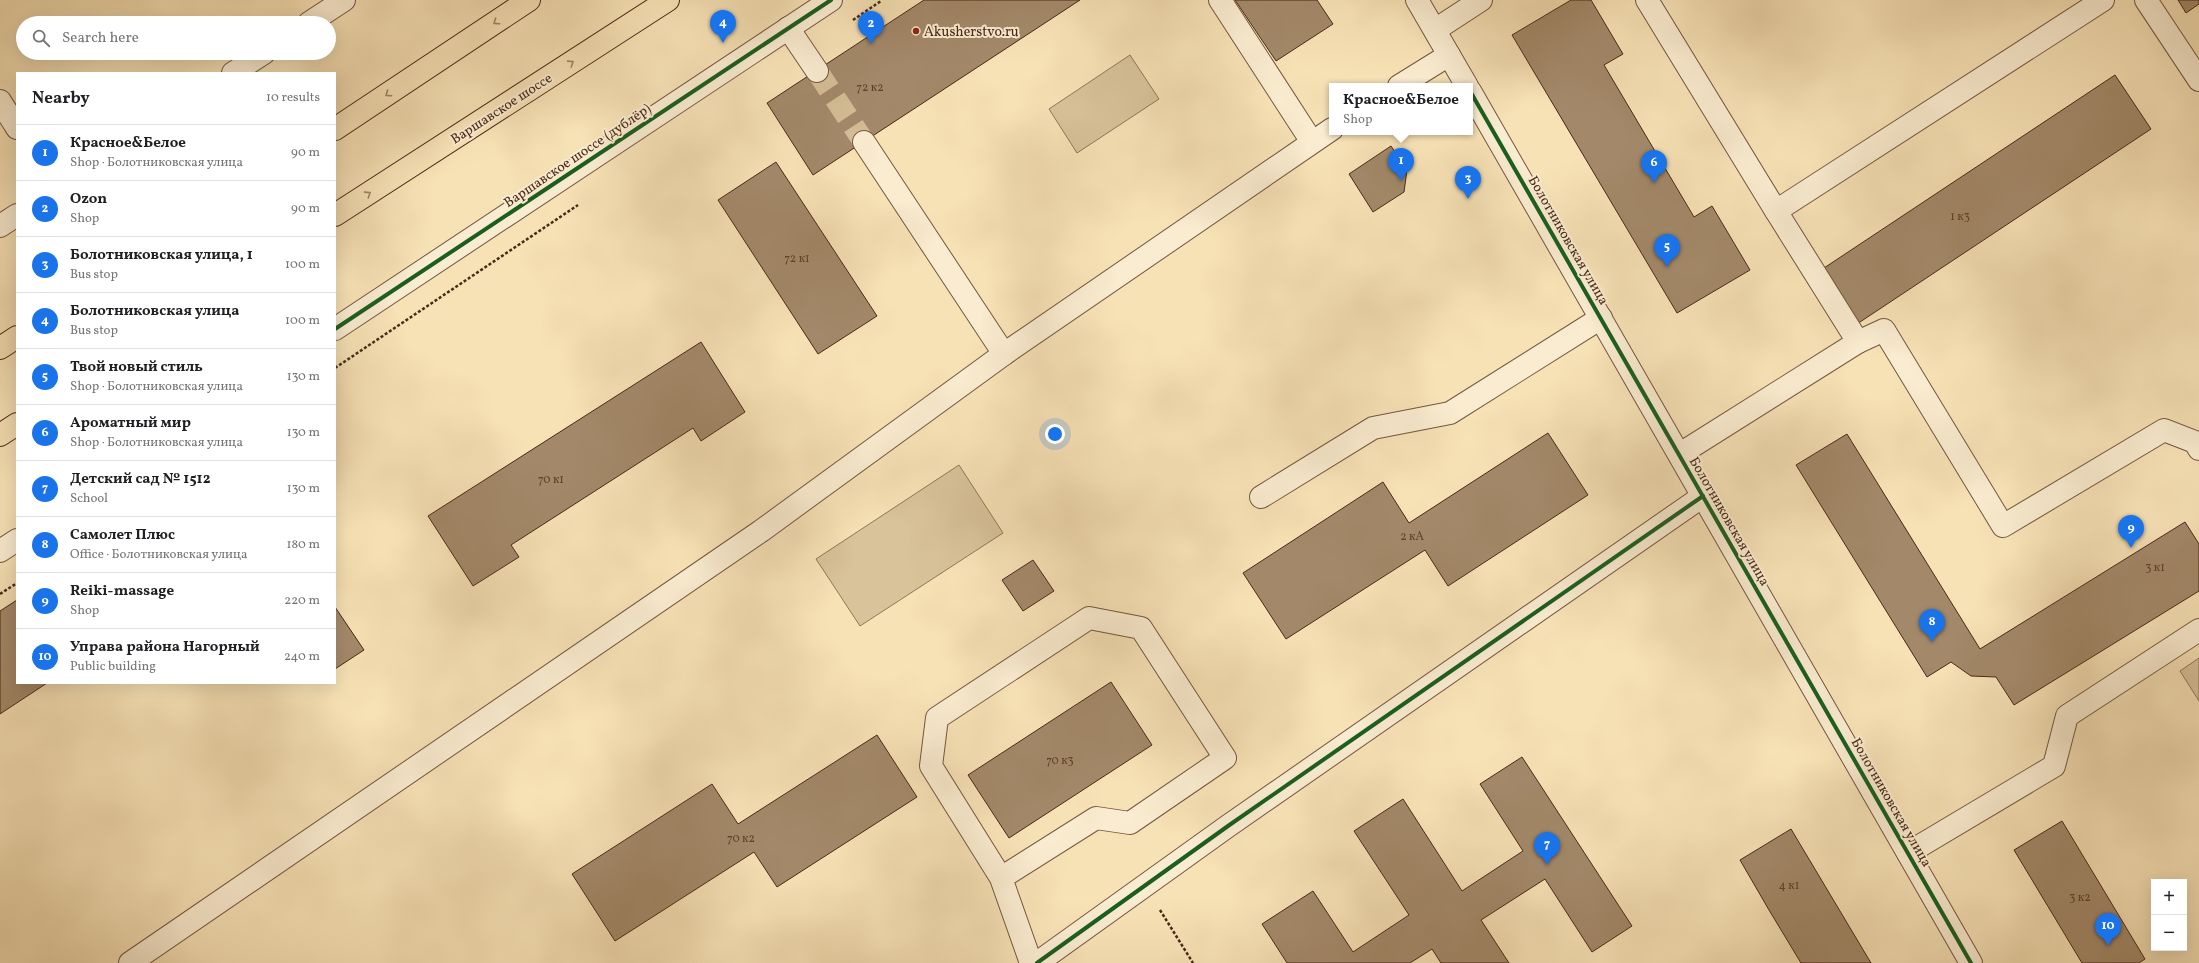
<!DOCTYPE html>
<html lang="en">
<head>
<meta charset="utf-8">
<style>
  :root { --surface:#fff; --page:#f2f2f2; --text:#202124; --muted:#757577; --line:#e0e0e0; --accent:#1a73e8 }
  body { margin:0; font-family:Vollkorn,serif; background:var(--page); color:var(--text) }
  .controls { position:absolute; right:12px; bottom:12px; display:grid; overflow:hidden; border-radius:0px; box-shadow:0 4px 16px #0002 }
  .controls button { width:36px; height:36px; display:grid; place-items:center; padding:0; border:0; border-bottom:1px solid var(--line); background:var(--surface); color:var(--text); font:20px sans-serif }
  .you { position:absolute; left:1055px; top:434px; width:14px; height:14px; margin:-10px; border:3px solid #fff; border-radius:50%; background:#1a73e8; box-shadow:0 0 0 6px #1a73e833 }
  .badge { display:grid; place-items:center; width:26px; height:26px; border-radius:50%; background:var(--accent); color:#fff; font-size:13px; font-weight:700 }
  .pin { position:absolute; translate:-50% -33px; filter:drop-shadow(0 1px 2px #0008) }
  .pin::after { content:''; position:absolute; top:21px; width:14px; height:12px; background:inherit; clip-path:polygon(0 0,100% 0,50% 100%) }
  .popup { position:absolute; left:1329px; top:83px; width:144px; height:52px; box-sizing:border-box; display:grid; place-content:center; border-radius:0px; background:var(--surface); filter:drop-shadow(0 1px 3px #0005); font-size:13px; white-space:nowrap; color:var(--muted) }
  .popup b { font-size:15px; color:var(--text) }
  .popup::after { content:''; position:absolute; left:50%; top:100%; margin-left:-8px; border:8px solid transparent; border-top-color:var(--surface) }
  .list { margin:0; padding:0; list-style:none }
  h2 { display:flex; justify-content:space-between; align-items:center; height:52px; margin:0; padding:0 16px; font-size:17px }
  h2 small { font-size:13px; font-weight:400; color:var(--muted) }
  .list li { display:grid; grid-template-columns:26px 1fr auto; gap:12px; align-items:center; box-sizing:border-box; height:56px; padding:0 16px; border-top:1px solid var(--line) }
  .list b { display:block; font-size:15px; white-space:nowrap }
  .list p { margin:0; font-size:13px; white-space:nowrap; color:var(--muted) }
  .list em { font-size:13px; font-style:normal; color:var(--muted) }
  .icon { flex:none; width:22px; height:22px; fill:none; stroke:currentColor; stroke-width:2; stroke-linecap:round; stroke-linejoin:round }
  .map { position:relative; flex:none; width:2199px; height:963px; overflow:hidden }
  .search { position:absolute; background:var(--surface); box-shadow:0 4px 16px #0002; left:16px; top:16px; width:320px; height:44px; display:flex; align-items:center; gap:10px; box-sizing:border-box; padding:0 14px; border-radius:22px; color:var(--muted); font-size:15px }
  .panel { position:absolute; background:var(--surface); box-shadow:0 4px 16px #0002; left:16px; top:72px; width:320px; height:612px; border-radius:0px }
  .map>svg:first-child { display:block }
  .green { fill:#d9c39b; stroke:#917659 }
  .building { fill:#a3896a; stroke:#492917 }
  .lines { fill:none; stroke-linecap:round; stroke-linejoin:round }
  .minor-tunnel { stroke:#d4bd96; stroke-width:22; stroke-dasharray:22 11; stroke-linecap:butt }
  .minor-casing { stroke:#74573f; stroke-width:24 }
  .major-casing { stroke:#492917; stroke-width:24 }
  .path { stroke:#492917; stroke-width:2.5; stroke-dasharray:3 2; stroke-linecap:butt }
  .minor { stroke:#faecd0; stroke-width:22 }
  .major { stroke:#f7e2b6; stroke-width:22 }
  .cycleway-casing { stroke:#faecd0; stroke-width:6 }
  .cycleway { stroke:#1b5e20; stroke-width:4 }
  .oneway { stroke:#a08666 }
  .poi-dot { fill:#8f2418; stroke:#faecd0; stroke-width:1.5 }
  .labels { text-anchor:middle; stroke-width:4; stroke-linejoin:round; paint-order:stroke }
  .number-label { font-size:12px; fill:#60412c }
  .poi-label { font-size:14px; fill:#492917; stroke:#faecd0; text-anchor:start }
  .street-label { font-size:14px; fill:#492917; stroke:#faecd0 }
</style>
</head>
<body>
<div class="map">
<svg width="2199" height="963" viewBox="0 0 2199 963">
  <rect width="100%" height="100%" fill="#f7e2b6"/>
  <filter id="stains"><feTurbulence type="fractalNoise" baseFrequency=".005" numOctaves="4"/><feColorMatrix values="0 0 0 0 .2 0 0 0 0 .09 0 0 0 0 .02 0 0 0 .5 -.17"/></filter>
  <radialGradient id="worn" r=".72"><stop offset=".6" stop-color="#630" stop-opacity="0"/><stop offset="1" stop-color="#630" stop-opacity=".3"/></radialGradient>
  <g class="green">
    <path d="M1130,55l29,44 -82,54 -28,-44z"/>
    <path d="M959,465l44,68 -143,93 -44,-67z"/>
    <path d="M2199,658v43l-19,-30z"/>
  </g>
  <g class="building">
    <path d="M924,0h156l-267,175 -46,-72z"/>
    <path d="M1235,0h82l16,24 -57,37z"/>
    <path d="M1571,0h20l32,54 -19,11 90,152 18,-11 38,64 -73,43 -165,-278z"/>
    <path d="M2178,0h21v4l-13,9z"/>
    <path d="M2115,75l36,54 -294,195 -36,-54z"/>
    <path d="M1391,146l16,24 -3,22 -31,20 -24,-38z"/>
    <path d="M776,162l101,154 -59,38 -100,-154z"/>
    <path d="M701,342l44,70 -44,29 -8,-13 -182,117 8,12 -46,29 -45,-70z"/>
    <path d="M1548,433l40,62 -140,91 -23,-36 -139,89 -43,-66 140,-91 26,41z"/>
    <path d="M1847,434l133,215 205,-127 14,22v47l-185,114 -18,-28 -25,-1 -20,-14 -24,15 -131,-212z"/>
    <path d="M1033,560l21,31 -31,20 -21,-31z"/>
    <path d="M17,600v83h30l-47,31v-103z"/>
    <path d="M335,607l29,43 -29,19z"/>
    <path d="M1111,682l41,63 -143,93 -41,-63z"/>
    <path d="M877,735l40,62 -140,90 -23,-35 -139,89 -43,-67 140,-90 26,40z"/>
    <path d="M1522,757l110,169 -40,26 -47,-73 -64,41 28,43h-68l-9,-14 -22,14h-123l-25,-39 51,-33 40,61 56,-37 -55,-84 49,-32 59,92 61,-40 -43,-67z"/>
    <path d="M2062,821l83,138 -6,4h-57l-68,-113z"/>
    <path d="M1791,829l80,134h-70l-32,-53 -29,-50z"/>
  </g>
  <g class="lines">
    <path class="minor-tunnel" d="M817,71l47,71"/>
    <defs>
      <g id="minor">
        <path d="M1220,0l92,142"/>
        <path d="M1417,0l50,86"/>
        <path d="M1647,0l129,211"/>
        <path d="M2146,0l53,80"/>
        <path d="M309,23l35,-23"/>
        <path d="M788,28l29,43"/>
        <path d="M1435,30l46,-30"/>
        <path d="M233,73l31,-20"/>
        <path d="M1399,86l50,-31"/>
        <path d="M1470,91l501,872"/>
        <path d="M0,101l17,27"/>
        <path d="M864,142l140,212"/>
        <path d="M0,226l17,-11"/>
        <path d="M335,329l496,-329"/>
        <path d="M1858,342l26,-12 119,196 161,-96 31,12 4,7"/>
        <path d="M1680,454l178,-112 -82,-131 327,-211"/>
        <path d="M1261,497l112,-69 77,-15 151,-95"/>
        <path d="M0,551l17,-11"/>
        <path d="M1908,853l146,-87 13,-50 132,-86"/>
        <path d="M1001,878l95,-60 34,5 95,-65 -84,-130 -52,-10 -152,100 -6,48 70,112 30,85"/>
        <path d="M130,963l631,-432 243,-177 328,-225"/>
        <path d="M1037,963l191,-137 475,-330"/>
      </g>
      <g id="major">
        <path d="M335,129l194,-129"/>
        <path d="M335,215l333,-215"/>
        <path d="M0,348l17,-11"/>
        <path d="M0,435l17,-11"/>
      </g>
    </defs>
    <use href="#minor" class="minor-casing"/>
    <use href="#major" class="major-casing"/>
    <g class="path">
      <path d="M853,20l28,-19"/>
      <path d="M335,368l243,-163"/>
      <path d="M0,594l17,-11"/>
      <path d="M1160,910l33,53"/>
    </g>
    <use href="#minor" class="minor"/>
    <use href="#major" class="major"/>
    <defs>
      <g id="cycleway">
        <path d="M1470,91l501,872"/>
        <path d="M335,329l496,-329"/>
        <path d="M1037,963l191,-137 475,-330"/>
      </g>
    </defs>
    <use href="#cycleway" class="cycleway-casing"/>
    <use href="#cycleway" class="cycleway"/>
  </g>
  <defs><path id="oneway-chevron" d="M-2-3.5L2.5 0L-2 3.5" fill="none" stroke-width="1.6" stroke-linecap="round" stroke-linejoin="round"/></defs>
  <g class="oneway">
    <use href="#oneway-chevron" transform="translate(496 22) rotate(146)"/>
    <use href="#oneway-chevron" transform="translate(571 63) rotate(-33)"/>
    <use href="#oneway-chevron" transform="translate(388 94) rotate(146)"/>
    <use href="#oneway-chevron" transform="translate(368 194) rotate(-33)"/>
  </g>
  <circle class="poi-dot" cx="916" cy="31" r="4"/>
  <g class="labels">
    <g class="number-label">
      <text x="870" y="91">72 к2</text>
      <text x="1960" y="220">1 к3</text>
      <text x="797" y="262">72 к1</text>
      <text x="551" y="483">70 к1</text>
      <text x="1412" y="540">2 кА</text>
      <text x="2155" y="571">3 к1</text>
      <text x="1060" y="764">70 к3</text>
      <text x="741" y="842">70 к2</text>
      <text x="1789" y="889">4 к1</text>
      <text x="2080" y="901">3 к2</text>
    </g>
    <g class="poi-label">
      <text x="924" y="36">Akusherstvo.ru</text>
    </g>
    <g class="street-label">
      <text transform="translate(501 108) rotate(-33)" y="5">Варшавское шоссе</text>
      <text transform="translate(577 155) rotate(-34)" y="5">Варшавское шоссе (дублёр)</text>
      <text transform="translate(1569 240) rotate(60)" y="5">Болотниковская улица</text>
      <text transform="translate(1730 521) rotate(60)" y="5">Болотниковская улица</text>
      <text transform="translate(1892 802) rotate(60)" y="5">Болотниковская улица</text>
    </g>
  </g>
  <rect width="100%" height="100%" filter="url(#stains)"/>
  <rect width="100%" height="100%" fill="url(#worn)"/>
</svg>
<div class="controls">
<button>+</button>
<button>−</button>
</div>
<div class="you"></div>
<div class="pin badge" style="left:1401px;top:181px">1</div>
<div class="popup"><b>Красное&amp;Белое</b>Shop</div>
<div class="pin badge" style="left:871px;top:44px">2</div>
<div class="pin badge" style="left:1468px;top:199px">3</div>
<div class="pin badge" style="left:723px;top:43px">4</div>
<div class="pin badge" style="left:1667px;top:267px">5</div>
<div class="pin badge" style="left:1654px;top:183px">6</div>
<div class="pin badge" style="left:1547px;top:865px">7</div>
<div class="pin badge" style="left:1932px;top:642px">8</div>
<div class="pin badge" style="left:2131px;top:548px">9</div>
<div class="pin badge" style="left:2108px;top:946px">10</div>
<div class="search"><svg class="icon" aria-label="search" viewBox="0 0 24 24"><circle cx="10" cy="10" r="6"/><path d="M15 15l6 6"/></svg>Search here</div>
<section class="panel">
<h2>Nearby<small>10 results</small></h2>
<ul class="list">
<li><span class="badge">1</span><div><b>Красное&amp;Белое</b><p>Shop · Болотниковская улица</p></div><em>90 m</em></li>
<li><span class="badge">2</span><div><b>Ozon</b><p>Shop</p></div><em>90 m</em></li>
<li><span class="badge">3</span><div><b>Болотниковская улица, 1</b><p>Bus stop</p></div><em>100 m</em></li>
<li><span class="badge">4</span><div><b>Болотниковская улица</b><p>Bus stop</p></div><em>100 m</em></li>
<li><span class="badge">5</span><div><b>Твой новый стиль</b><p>Shop · Болотниковская улица</p></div><em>130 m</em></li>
<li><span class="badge">6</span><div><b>Ароматный мир</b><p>Shop · Болотниковская улица</p></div><em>130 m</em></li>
<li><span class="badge">7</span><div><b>Детский сад № 1512</b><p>School</p></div><em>130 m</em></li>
<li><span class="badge">8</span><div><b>Самолет Плюс</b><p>Office · Болотниковская улица</p></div><em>180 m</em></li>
<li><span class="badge">9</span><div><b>Reiki-massage</b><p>Shop</p></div><em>220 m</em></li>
<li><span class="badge">10</span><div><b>Управа района Нагорный</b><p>Public building</p></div><em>240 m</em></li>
</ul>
</section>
</div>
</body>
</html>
